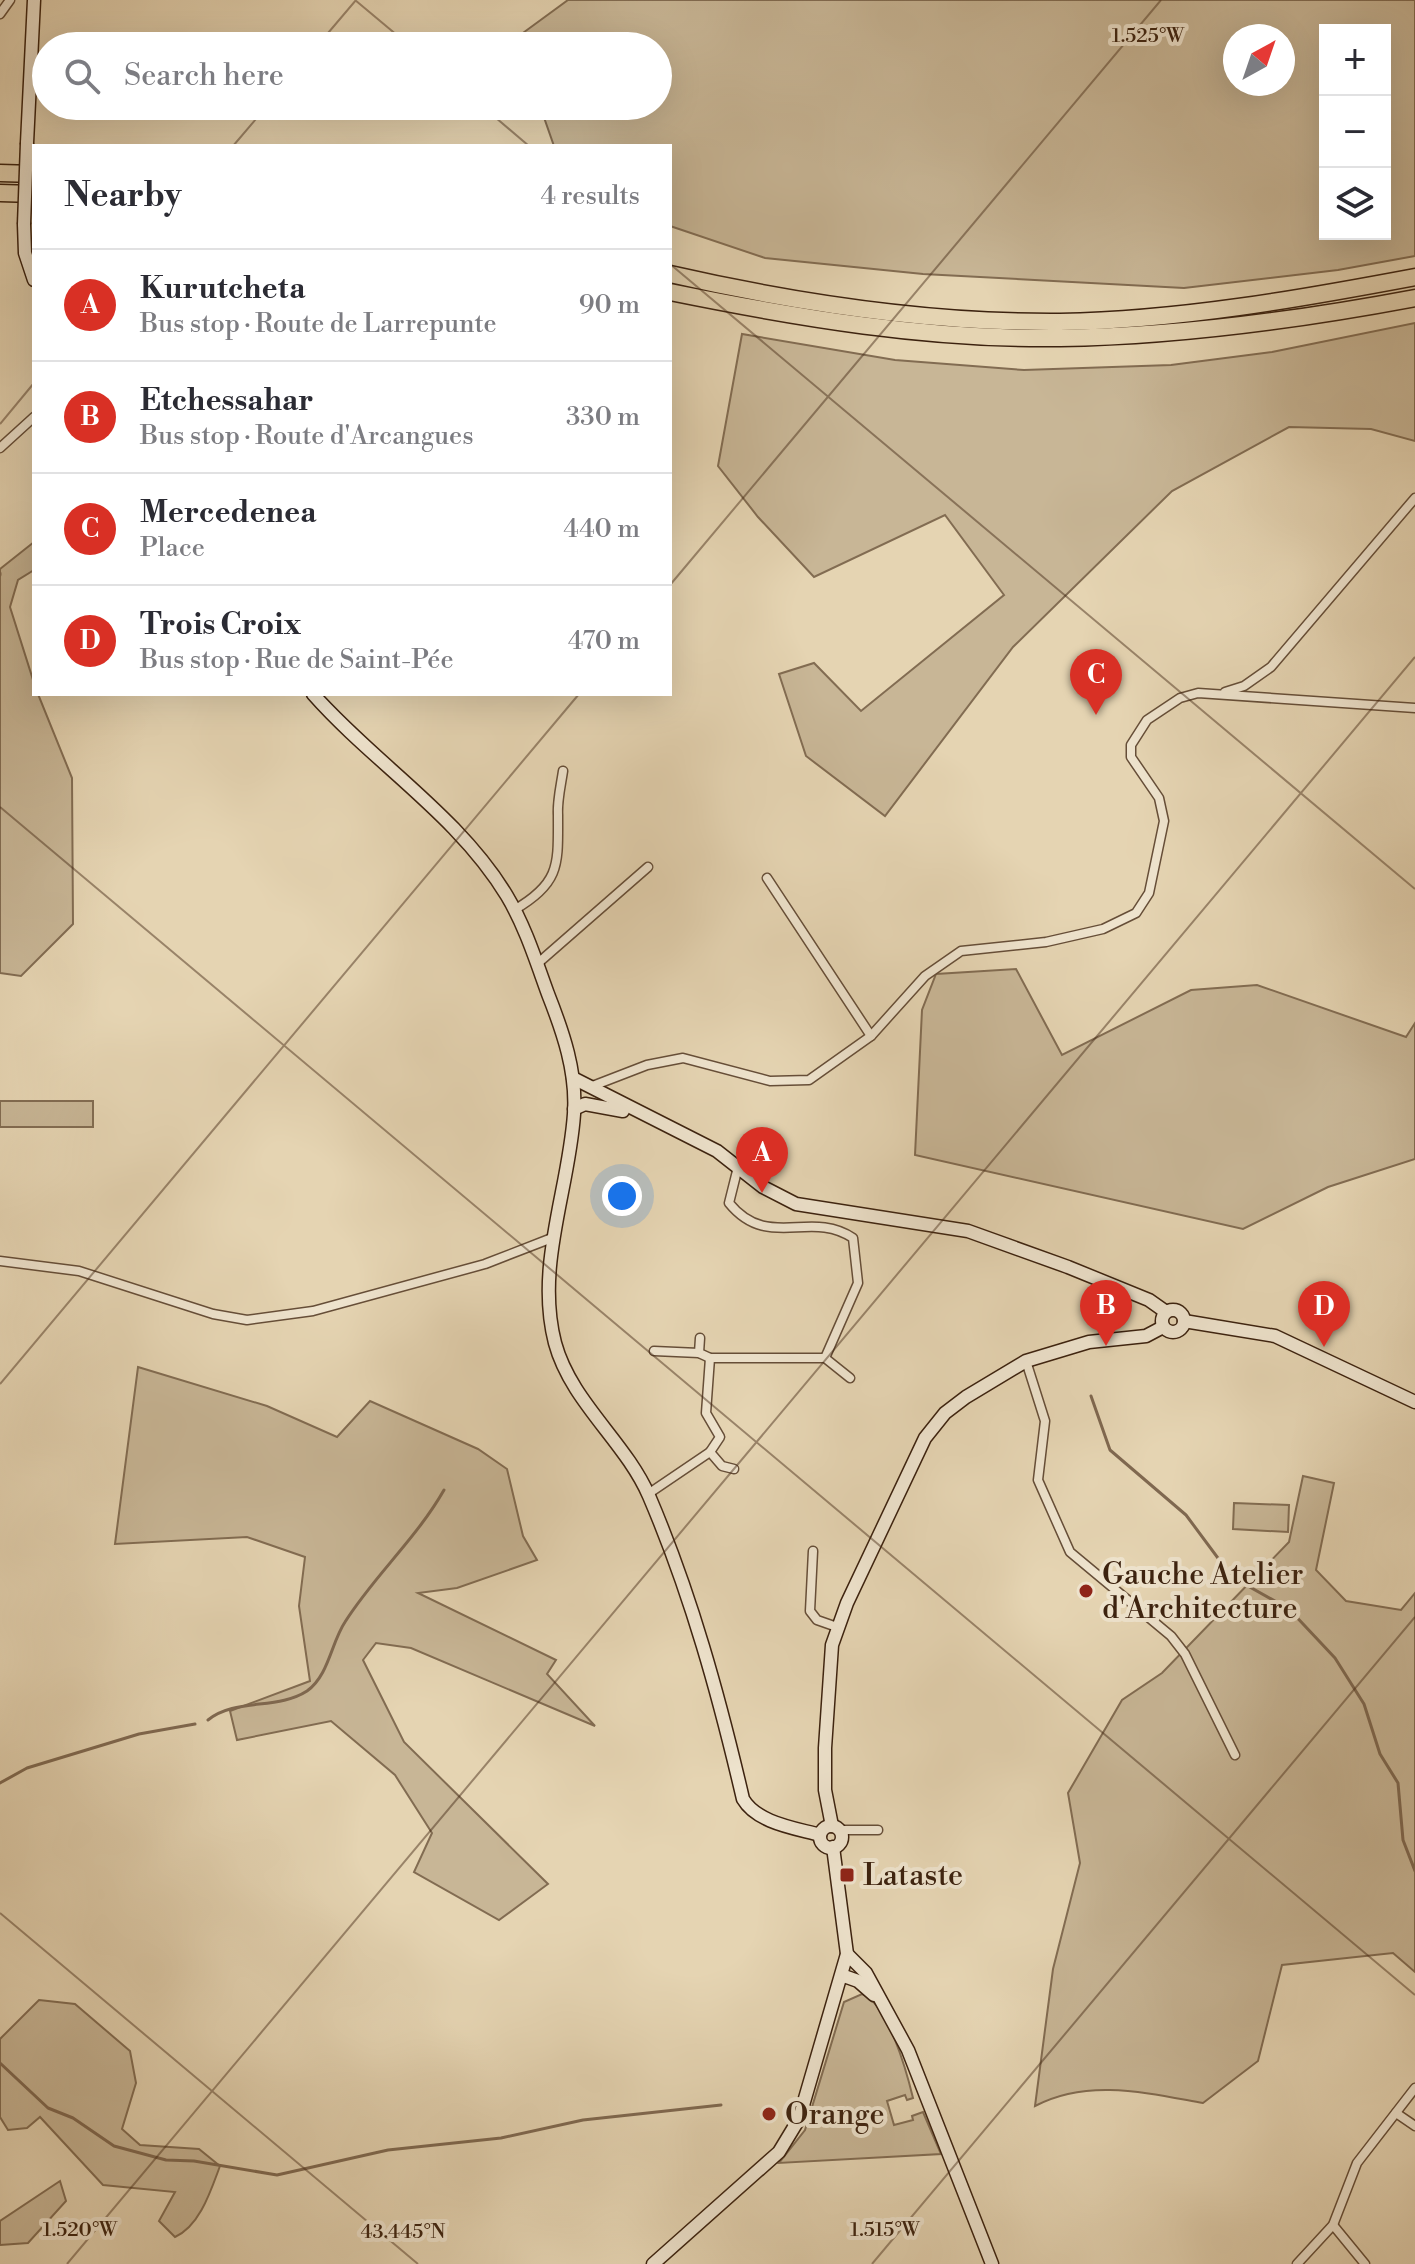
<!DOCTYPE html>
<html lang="en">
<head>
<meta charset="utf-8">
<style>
  :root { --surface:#fff; --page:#f2f2f3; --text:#2b2b33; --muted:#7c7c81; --line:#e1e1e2; --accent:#d93025 }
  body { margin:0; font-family:"Libre Bodoni",serif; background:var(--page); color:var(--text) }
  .controls { position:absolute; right:24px; top:24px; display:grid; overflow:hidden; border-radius:0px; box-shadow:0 8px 32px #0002 }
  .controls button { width:72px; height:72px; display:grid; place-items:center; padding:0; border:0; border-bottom:2px solid var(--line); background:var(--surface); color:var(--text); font:40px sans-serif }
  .compass { position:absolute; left:1223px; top:24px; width:72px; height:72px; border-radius:50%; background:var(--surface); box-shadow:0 8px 32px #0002; rotate:40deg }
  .you { position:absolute; left:622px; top:1196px; width:28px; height:28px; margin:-20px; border:6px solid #fff; border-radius:50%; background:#1a73e8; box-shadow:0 0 0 12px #1a73e833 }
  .badge { display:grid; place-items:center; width:52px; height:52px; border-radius:50%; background:var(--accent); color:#fff; font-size:26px; font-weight:700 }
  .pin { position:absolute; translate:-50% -66px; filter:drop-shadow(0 2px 4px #0008) }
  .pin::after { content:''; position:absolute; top:42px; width:28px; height:24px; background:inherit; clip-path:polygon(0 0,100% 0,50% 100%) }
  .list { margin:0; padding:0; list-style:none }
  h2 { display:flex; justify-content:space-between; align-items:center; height:104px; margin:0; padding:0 32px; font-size:34px }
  h2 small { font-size:26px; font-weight:400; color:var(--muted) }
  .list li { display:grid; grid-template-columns:52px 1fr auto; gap:24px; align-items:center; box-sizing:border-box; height:112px; padding:0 32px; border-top:2px solid var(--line) }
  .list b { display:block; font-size:30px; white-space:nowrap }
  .list p { margin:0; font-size:26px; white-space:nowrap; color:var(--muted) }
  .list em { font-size:26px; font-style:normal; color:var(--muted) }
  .icon { flex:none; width:44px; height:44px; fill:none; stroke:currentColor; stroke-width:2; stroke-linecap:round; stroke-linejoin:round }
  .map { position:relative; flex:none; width:1415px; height:2264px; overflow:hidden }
  .search { position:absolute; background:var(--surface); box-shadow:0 8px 32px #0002; left:32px; top:32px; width:640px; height:88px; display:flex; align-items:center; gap:20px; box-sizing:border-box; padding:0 28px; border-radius:44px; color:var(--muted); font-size:30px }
  .panel { position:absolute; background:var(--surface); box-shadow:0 8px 32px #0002; left:32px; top:144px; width:640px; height:552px; border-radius:0px }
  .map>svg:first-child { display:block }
  .green { fill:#c8b696; stroke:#826c52; stroke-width:2; fill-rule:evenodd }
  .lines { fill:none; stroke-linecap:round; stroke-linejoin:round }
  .stream { stroke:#7f6850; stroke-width:3 }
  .street-casing { stroke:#664e38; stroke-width:11 }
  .secondary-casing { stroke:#3c220f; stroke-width:15 }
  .highway-casing { stroke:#3c220f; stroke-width:19 }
  .street { stroke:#eee3cd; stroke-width:8 }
  .secondary { stroke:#eee3cd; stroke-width:12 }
  .highway { stroke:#e5d4b2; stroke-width:16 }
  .secondary-bridge-casing { stroke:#3c220f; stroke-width:15; stroke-linecap:butt }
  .secondary-bridge { stroke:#eee3cd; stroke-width:12 }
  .ticks { fill:none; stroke:#3c220f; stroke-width:2; stroke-opacity:0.45 }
  .poi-dot { fill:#8f2418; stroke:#eee3cd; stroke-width:3 }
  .labels { text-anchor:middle; stroke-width:8; stroke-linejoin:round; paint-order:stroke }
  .poi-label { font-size:30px; fill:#3c220f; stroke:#eee3cd; text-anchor:start }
  .ticks-label { font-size:20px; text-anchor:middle; fill:#3c220f; stroke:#eee3cd; stroke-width:8; stroke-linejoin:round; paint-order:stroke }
</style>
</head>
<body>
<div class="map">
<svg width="1415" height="2264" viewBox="0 0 1415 2264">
  <rect width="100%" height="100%" fill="#e5d4b2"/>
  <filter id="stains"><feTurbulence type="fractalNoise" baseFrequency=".0025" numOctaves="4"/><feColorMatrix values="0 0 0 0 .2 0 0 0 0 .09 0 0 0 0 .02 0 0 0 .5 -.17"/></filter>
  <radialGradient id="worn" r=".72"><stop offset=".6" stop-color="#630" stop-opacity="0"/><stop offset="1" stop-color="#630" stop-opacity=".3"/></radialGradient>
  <g class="green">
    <path d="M568,0h847v256l-77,14 -154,18 -261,-14 -158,-16 -95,-32v-80h-116l-14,-40h118v-60h-139l-3,-8zM1325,30h60v204h-60zM1235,36h48v48h-48z"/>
    <path d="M1415,323v118l-44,-12 -82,-2 -117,64 -159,156 -128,169 -79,-60 -27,-82 35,-11 47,48 143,-116 -59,-80 -131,62 -56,-60 -40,-51 24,-132 153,26 129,10 147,-5 101,-13z"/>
    <path d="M34,542v28l-16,10 -8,27 24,76v11h4l34,84 1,146 -52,52 -21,-3v-404z"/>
    <path d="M1016,969l46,86 129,-65 66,-5 149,52 9,-14v136l-87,28 -85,42 -328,-74 7,-145 14,-36z"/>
    <rect x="0" y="1101" width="93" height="26"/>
    <path d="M138,1367l129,39 70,31 33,-36 108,48 29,20 16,67 14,24 -80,28 -39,5 138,67 -9,14 48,52 -184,-78 -35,-5 -13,17 41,82 144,142 -49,36 -85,-48 18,-39 -37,-58 -64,-54 -94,19 -7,-29 80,-30 -11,-75 6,-49 -58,-20 -132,7z"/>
    <path d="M1303,1476l31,7 -18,87 30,31 55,9 14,-17v379l-22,-19 -111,12 -24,96 -55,42c-56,-10 -115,-25 -168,3l18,-137 27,-106 -12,-70 54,-93 40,-27 127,-131z"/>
    <path d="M1234,1503l55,2 -1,27 -55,-3z"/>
    <path d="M862,1994c26,9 45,79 51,104l-6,2 -2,-5 -18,6 7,24 19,-5 -1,-4 11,-4 18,42 -162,9 26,-33 39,-128z"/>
    <path d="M39,2000l36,4 55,47 6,32 -14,46 18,16 59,4 21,17c-9,24 -20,60 -45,71l-16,-16 16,-29 -72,-7 -63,-68 -13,11 -19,2 -8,-13v-78z"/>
    <path d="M60,2181l6,20 -38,42 -28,2v-24z"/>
  </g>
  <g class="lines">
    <g class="stream">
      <path d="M0,575v-2"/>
      <path d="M1091,1396l19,54 76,65 46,62 57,32 46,49 29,46 16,50 18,29 5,57 12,31"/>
      <path d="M208,1720c27,-22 70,-10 99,-29 22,-16 24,-48 38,-69 29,-46 71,-83 99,-132"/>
      <path d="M0,1783l27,-15 112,-34 56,-10"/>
      <path d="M0,2063l48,45 25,10 41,28 52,14 28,1 83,14 111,-25 113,-12 82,-18 138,-15"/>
    </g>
    <defs>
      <g id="street">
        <path d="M0,14l10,-14"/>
        <path d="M0,448l34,-31"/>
        <path d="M1225,692l19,-6 27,-19 144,-169"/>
        <path d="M767,878l104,158"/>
        <path d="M514,910c47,-27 44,-46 44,-95 -1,-14 3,-30 5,-44"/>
        <path d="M537,964l111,-97"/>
        <path d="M590,1087l57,-22 36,-7 87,23 39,-1 62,-44 54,-60 36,-25 85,-9 57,-13 33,-16 13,-20 15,-72 -5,-23 -28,-41v-12l16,-25 33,-22 18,-5 217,15"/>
        <path d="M738,1167l-9,36c39,48 81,6 124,35l5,45 -33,75"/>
        <path d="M0,1261l79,10 134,43 34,6 66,-9 172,-47 67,-26"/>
        <path d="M654,1351l45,2 11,5h115l25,20"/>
        <path d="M699,1353l1,-15"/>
        <path d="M1026,1361l19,60 -7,59 32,72 101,84 14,18 50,101"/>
        <path d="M710,1452l12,14 12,3"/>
        <path d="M648,1494l62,-42 10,-15 -14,-24 4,-55"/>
        <path d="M813,1551l-3,60 7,9 20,7"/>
        <path d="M839,1830h39"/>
        <path d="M1396,2113l19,13"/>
        <path d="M1333,2225l32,39"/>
        <path d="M1297,2264l36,-39 24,-62 58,-75"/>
      </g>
      <g id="secondary">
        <path d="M27,143l7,-143"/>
        <path d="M24,224l1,29 9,27"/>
        <path d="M313,694c61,69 146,122 194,202 18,30 29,65 41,98 15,38 29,78 26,120 -5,76 -39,152 -19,229 16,59 70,98 94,153 42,98 70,200 94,303 14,24 52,29 77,36"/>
        <path d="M573,1078l144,73 46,36 33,17 172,27 100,36 81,33 17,12"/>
        <path d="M574,1109l11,-5 38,7"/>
        <circle cx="1173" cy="1321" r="11"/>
        <path d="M1184,1321l91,15 140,66"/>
        <path d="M832,1826l-7,-36v-42l7,-103 15,-42 78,-165 20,-25 21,-16 60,-36 63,-19 57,-6 17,-9"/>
        <circle cx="831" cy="1837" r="11"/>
        <path d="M847,1954l19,19 42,77 84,214"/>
        <path d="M844,1976l14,5 16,14"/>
        <path d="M653,2264l126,-112 20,-33 48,-165 -14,-107"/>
      </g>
      <g id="highway">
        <path d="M0,173l34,1"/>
        <path d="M0,193l34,1"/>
        <path d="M670,274c127,29 260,49 390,48 120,-2 238,-23 355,-45"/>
        <path d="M670,292c128,26 259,48 390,46 120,-2 238,-18 355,-40"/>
      </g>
    </defs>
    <use href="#street" class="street-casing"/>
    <use href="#secondary" class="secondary-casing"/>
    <use href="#highway" class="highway-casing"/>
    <use href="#street" class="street"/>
    <use href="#secondary" class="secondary"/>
    <use href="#highway" class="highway"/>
    <defs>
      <path id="secondary-bridge" d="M24,224l3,-81"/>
    </defs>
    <use href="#secondary-bridge" class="secondary-bridge-casing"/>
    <use href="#secondary-bridge" class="secondary-bridge"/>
  </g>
  <path class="ticks" d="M355,0l55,46M317,46l39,-46M482,106l47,40M233,146l34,-40M670,264l745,625M0,424l34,-41M670,585l491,-585M0,807l1415,1188M0,1384l579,-690M0,1913l418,351M67,2264l1348,-1607M872,2264l543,-647"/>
  <g class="poi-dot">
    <circle cx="1086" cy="1591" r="8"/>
    <rect x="839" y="1867" width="16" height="16" rx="4"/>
    <circle cx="769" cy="2114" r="8"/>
  </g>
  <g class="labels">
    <g class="poi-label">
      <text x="1102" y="1584">Gauche Atelier<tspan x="1102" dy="34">d'Architecture</tspan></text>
      <text x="863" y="1885">Lataste</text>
      <text x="785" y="2124">Orange</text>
    </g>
  </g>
  <g class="ticks-label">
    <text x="1148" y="42">1.525°W</text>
    <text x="80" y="2236">1.520°W</text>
    <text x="885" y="2236">1.515°W</text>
    <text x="403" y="2238">43.445°N</text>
  </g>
  <rect width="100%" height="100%" filter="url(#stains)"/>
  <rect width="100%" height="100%" fill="url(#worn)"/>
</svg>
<div class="controls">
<button>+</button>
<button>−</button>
<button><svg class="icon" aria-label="layers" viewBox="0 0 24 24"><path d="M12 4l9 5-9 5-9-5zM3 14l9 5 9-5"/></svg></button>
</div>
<svg class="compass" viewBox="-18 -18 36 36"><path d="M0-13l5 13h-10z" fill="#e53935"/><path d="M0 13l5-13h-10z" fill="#7c7c81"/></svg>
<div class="you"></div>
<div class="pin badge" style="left:762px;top:1193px">A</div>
<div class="pin badge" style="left:1106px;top:1346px">B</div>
<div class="pin badge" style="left:1096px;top:715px">C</div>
<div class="pin badge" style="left:1324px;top:1347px">D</div>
<div class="search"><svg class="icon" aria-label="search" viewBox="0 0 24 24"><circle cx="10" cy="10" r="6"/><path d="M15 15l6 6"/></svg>Search here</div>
<section class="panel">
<h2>Nearby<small>4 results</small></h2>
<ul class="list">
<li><span class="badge">A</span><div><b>Kurutcheta</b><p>Bus stop · Route de Larrepunte</p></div><em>90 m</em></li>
<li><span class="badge">B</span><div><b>Etchessahar</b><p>Bus stop · Route d'Arcangues</p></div><em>330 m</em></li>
<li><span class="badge">C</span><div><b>Mercedenea</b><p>Place</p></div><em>440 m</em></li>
<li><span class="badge">D</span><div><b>Trois Croix</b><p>Bus stop · Rue de Saint-Pée</p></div><em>470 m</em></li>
</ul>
</section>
</div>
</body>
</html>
